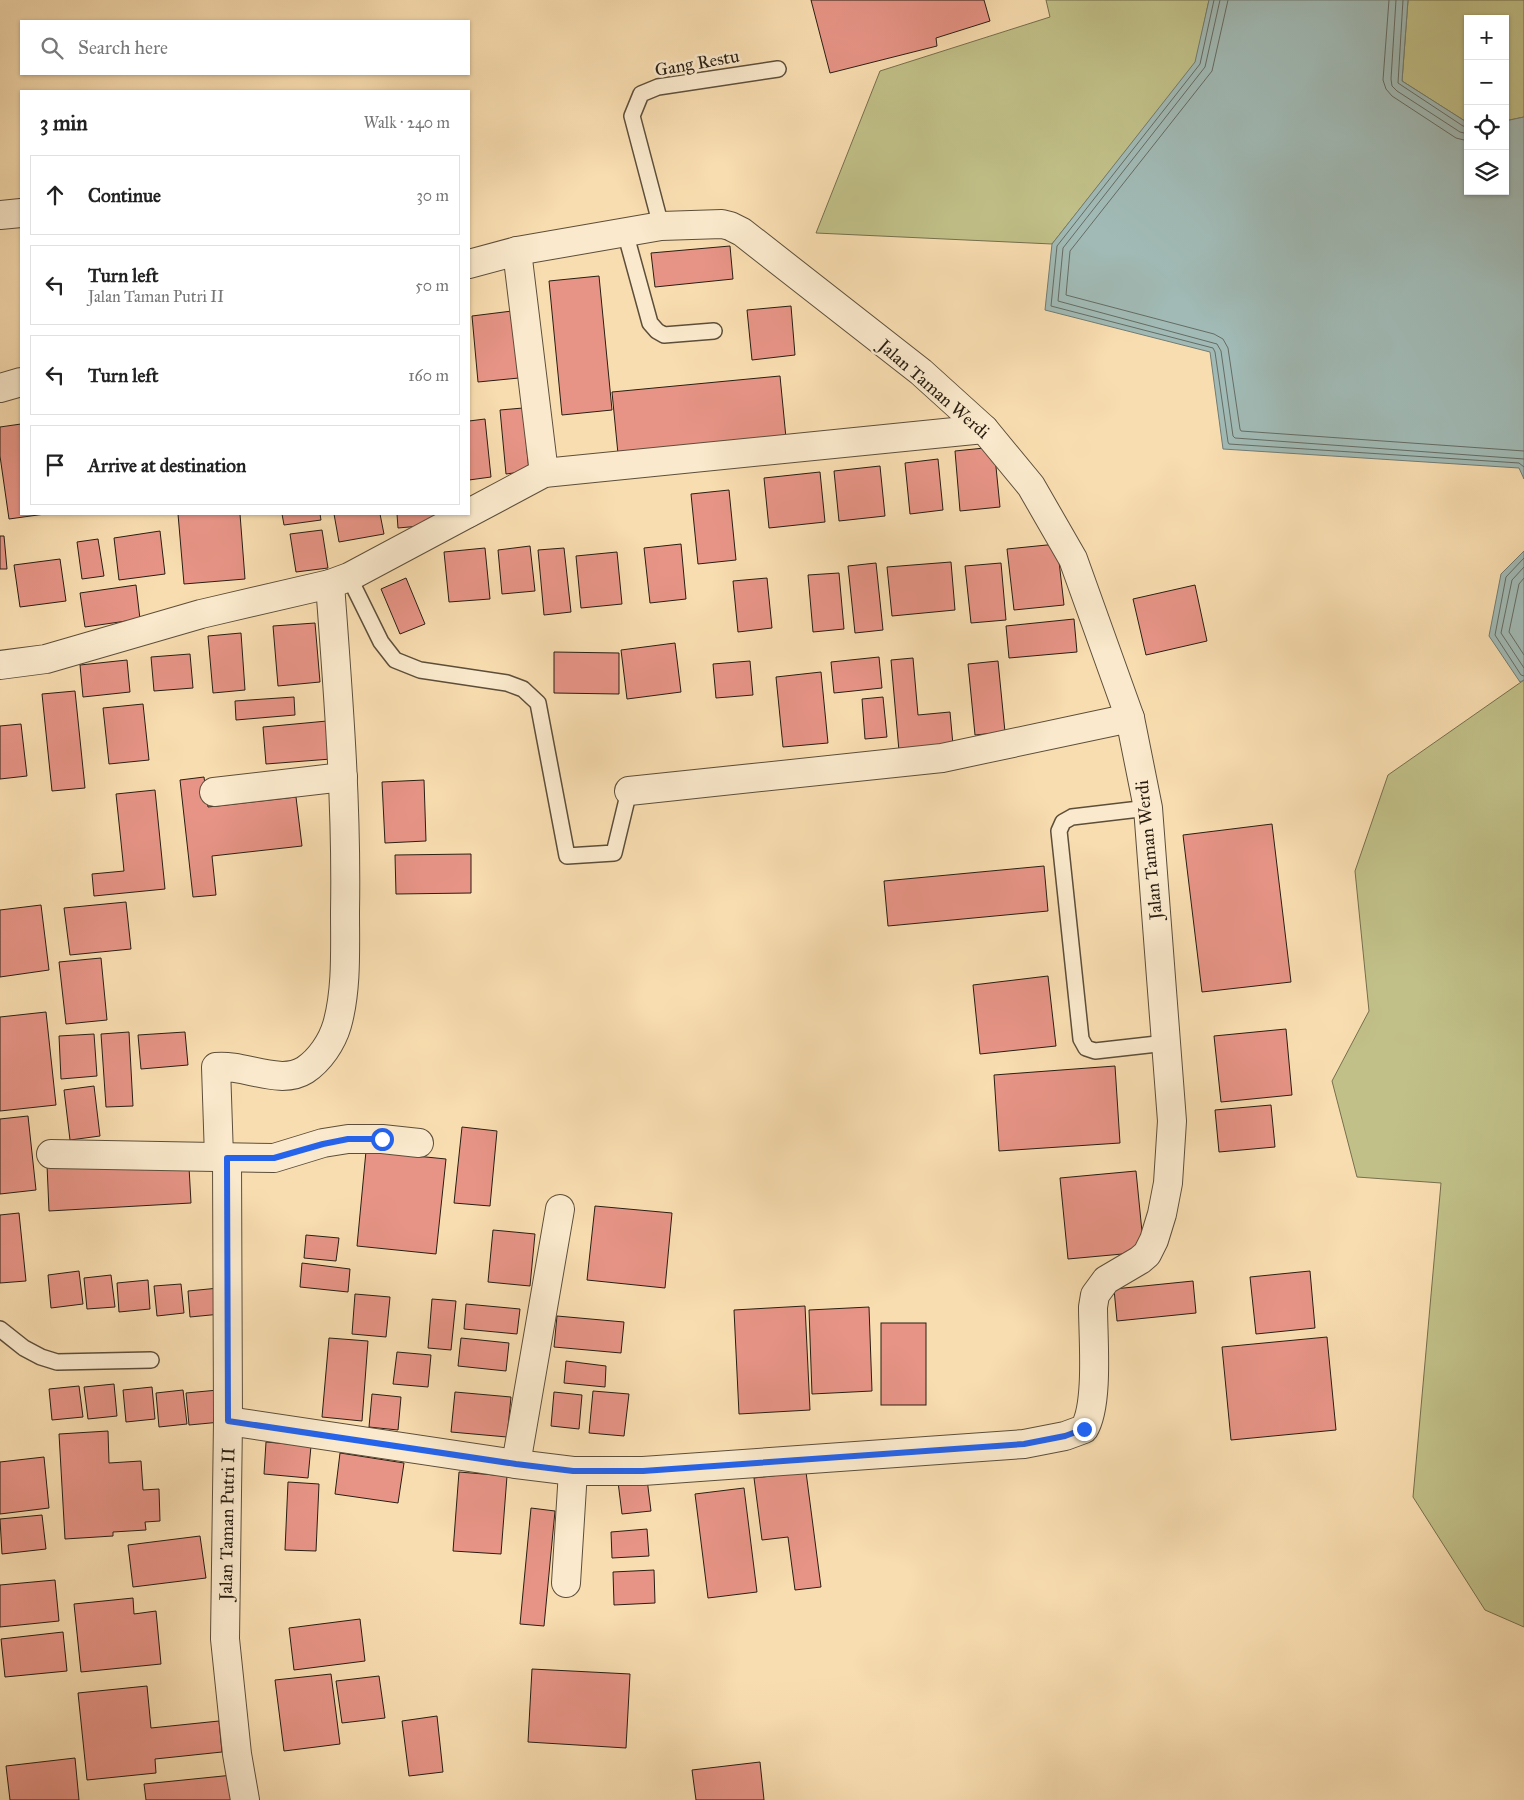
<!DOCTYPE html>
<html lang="en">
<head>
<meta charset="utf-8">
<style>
  :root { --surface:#fff; --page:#f6f6f6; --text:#222; --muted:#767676; --line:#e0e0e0 }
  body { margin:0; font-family:"IM FELL Great Primer",serif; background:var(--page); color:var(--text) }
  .controls { position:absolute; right:15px; top:15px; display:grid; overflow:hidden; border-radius:0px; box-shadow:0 1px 4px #0004 }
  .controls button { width:45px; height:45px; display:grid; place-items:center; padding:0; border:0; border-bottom:1px solid var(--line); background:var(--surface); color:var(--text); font:25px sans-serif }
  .stop { position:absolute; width:15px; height:15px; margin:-11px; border:4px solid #2563eb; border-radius:50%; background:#fff }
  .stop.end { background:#2563eb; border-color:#fff; box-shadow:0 1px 5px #0008 }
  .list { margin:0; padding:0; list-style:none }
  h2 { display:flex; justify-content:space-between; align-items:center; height:65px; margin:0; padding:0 20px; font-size:21px }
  h2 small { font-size:16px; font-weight:400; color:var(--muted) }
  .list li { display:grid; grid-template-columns:32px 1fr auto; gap:15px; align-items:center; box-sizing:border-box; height:80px; margin:0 10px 10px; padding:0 10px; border:1px solid var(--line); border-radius:0px }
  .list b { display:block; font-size:19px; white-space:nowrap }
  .list p { margin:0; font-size:16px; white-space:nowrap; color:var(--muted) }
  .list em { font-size:16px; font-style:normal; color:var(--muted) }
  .icon { flex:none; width:28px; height:28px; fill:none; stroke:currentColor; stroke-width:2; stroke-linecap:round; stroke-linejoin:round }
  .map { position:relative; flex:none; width:1524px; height:1800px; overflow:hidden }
  .search { position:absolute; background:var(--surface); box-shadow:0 1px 4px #0004; left:20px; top:20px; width:450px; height:55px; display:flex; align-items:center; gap:12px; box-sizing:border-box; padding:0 18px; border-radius:0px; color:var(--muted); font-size:19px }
  .panel { position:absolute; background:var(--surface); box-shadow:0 1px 4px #0004; left:20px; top:90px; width:450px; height:425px; border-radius:0px }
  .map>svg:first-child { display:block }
  .green { fill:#c1c088; stroke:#756f4d }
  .water { fill:#a1bab5; stroke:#717c74 }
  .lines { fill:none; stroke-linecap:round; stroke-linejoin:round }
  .shore { stroke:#656c64; stroke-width:1 }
  .building { fill:#e79486; stroke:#291e12 }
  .service-casing { stroke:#5d4e3a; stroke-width:18 }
  .minor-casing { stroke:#5d4e3a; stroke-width:30 }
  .service { stroke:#fae9cc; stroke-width:15 }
  .minor { stroke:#fae9cc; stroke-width:28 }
  .route { stroke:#2563eb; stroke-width:6 }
  .labels { text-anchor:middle; stroke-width:5; stroke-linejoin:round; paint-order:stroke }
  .street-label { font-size:18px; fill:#291e12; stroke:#fae9cc }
</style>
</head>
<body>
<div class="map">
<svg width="1524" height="1800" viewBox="0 0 1524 1800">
  <rect width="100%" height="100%" fill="#f8ddb0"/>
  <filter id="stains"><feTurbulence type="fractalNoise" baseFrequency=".004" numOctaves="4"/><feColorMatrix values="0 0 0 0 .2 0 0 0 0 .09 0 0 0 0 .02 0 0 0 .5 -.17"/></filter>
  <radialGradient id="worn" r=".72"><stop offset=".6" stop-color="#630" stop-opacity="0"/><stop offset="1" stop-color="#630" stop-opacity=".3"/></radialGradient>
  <g class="green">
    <path d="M1046,0h163l-13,62 -144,182 -236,-11 64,-162 170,-54z"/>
    <path d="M1408,0h116v117l-19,4v-102h-37v104l-66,-42z"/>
    <path d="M1524,680v947l-39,-17 -72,-113 28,-314 -84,-6 -25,-96 37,-70 -14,-140 33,-96z"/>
  </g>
  <g class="water">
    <path d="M1209,0h199l-6,81 66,42v68h37v-70l19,-4v362l-5,-11 -296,-19 -13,-97 -165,-42 7,-66 143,-182z"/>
    <path d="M1524,551v129l-4,2 -31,-46 12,-62z"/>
  </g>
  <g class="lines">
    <g class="shore">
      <path d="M1214,0l-14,64 -143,182 -6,60 162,42 2,4 13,90 1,2 290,19 5,4"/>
      <path d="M1220,0l-15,67 -142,181 -5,53 159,43 4,7 12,85 2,2 289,21"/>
      <path d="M1228,0l-16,71 -142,180 -4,44 148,39 9,5 5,9 12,81 1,2 283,20"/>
      <path d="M1389,0l-6,80 3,9 6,7 64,42 12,3"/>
      <path d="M1396,0l-5,79 1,7 5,5 63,41 8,2"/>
      <path d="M1403,0l-5,83 65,43 5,1"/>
      <path d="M1524,558l-18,19 -11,58 26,40 3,1"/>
      <path d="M1524,567l-12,13 -11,53 23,35"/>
      <path d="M1524,578l-5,6 -10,48 15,23"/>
    </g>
  </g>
  <g class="building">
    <path d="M811,0h173l6,21 -54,17 1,8 -107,27z"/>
    <path d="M730,246l3,33 -78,8 -4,-34z"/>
    <path d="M599,276l13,134 -50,5 -13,-134z"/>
    <path d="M791,306l4,49 -43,5 -5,-50z"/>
    <path d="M512,311l7,67 -41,4 -6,-66z"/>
    <path d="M780,376l6,62 -168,16 -6,-62z"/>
    <path d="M523,408l6,63 -23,3 -6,-64z"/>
    <path d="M485,419l6,58 -22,3v-59z"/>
    <path d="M21,424v90h24l-36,5 -9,-63v-29z"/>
    <path d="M994,447l6,60 -40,4 -5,-60z"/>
    <path d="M938,459l5,51 -33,4 -5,-51z"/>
    <path d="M880,466l5,50 -46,5 -5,-50z"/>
    <path d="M820,472l5,50 -56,6 -5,-50z"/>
    <path d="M729,490l7,70 -38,4 -7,-70z"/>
    <path d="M178,514h62l5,65 -61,5z"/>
    <path d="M282,514h38l1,6 -37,5z"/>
    <path d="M334,514h46l4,20 -45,8z"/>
    <path d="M397,514h44l1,10 -44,4z"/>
    <path d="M322,530l6,38 -32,4 -6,-38z"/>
    <path d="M160,531l5,43 -46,6 -5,-42z"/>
    <path d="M0,536h4l3,33h-7z"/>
    <path d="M98,539l6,37 -22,3 -5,-37z"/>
    <path d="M681,544l5,55 -36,4 -6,-55z"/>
    <path d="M1057,544l7,61 -50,5 -7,-61z"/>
    <path d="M530,546l5,45 -33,3 -4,-44z"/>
    <path d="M485,548l5,51 -41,3 -5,-50z"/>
    <path d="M564,548l7,64 -27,3 -6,-65z"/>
    <path d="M617,552l5,52 -41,4 -5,-52z"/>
    <path d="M60,559l6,42 -46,6 -6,-42z"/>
    <path d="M951,562l4,48 -63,6 -5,-49z"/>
    <path d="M876,563l7,67 -28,3 -7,-67z"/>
    <path d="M1001,563l5,57 -35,3 -6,-57z"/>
    <path d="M839,573l5,56 -31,3 -5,-57z"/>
    <path d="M406,578l19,46 -25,10 -19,-45z"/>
    <path d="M767,578l5,50 -34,4 -5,-51z"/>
    <path d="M136,585l4,34 -55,8 -5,-34z"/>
    <path d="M1195,585l12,56 -61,14 -13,-56z"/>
    <path d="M1074,619l3,33 -68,6 -3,-32z"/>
    <path d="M315,623l5,59 -42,4 -5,-60z"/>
    <path d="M241,633l4,57 -32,3 -5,-57z"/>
    <path d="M675,643l6,49 -54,7 -6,-49z"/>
    <path d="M554,652l65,1v41l-65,-1z"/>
    <path d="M190,654l3,34 -39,3 -3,-34z"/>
    <path d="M879,657l3,31 -48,5 -3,-31z"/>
    <path d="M913,658l5,57 32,-3 3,33 -54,6 -8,-91z"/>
    <path d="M127,660l3,32 -47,5 -3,-32z"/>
    <path d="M750,661l3,34 -37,3 -3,-34z"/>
    <path d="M998,661l7,71 -30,3 -7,-71z"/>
    <path d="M821,672l7,71 -45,4 -7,-70z"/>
    <path d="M75,691l10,97 -33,3 -10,-97z"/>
    <path d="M294,697l1,18 -59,5 -1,-19z"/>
    <path d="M883,697l4,40 -22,2 -3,-40z"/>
    <path d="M143,704l6,56 -40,4 -6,-56z"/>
    <path d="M327,721l4,38 -65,5 -3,-37z"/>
    <path d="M21,724l6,52 -27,3v-53z"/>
    <path d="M204,777l4,30 88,-10 6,49 -90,10 4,39 -23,2 -13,-117z"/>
    <path d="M424,780l2,61 -41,2 -3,-61z"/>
    <path d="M155,790l10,99 -71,7 -2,-22 32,-3 -8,-77z"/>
    <path d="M1272,824l19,158 -89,10 -19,-157z"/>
    <path d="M471,854v39l-75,1 -1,-39z"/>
    <path d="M1044,866l4,45 -160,15 -4,-45z"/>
    <path d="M126,902l5,47 -61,6 -6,-47z"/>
    <path d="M41,905l8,65 -49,7v-67z"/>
    <path d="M101,958l6,62 -41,4 -7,-62z"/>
    <path d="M1048,976l8,70 -76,8 -7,-69z"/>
    <path d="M46,1012l10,93 -56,6v-94z"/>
    <path d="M1286,1029l6,66 -71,7 -7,-66z"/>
    <path d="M129,1032l4,74 -27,1 -5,-73z"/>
    <path d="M185,1032l3,33 -47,4 -3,-34z"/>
    <path d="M94,1034l3,42 -36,3 -2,-43z"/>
    <path d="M1115,1066l5,77 -121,8 -5,-76z"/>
    <path d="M94,1086l6,50 -30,4 -6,-50z"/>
    <path d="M1271,1105l4,42 -56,5 -4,-42z"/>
    <path d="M28,1116l8,74 -36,4v-75z"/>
    <path d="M462,1127l35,4 -7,75 -36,-3z"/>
    <path d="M366,1151l80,8 -10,95 -79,-8z"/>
    <path d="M47,1165l142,2 2,36 -142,8z"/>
    <path d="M1136,1171l8,81 -76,7 -8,-81z"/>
    <path d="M595,1206l77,7 -7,75 -78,-8z"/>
    <path d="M19,1213l7,68 -26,2v-68z"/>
    <path d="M493,1230l42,4 -5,52 -42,-4z"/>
    <path d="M306,1235l33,3 -3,23 -32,-3z"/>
    <path d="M302,1263l48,6 -2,23 -48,-5z"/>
    <path d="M79,1271l4,33 -32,4 -3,-33z"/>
    <path d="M1310,1271l5,57 -59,6 -6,-57z"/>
    <path d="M111,1275l4,32 -28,2 -3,-31z"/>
    <path d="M148,1280l2,29 -31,3 -2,-29z"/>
    <path d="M1193,1281l3,32 -79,8 -3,-32z"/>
    <path d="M181,1284l3,29 -27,3 -3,-30z"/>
    <path d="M219,1288l2,26 -31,3 -2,-26z"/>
    <path d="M355,1294l35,3 -4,40 -34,-3z"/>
    <path d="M432,1299l24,2 -5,49 -23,-2z"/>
    <path d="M466,1304l54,5 -3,25 -53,-5z"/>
    <path d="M805,1306l5,104 -71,4 -5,-104z"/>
    <path d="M869,1307l3,84 -60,3 -3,-84z"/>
    <path d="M557,1316l67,6 -3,31 -67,-6z"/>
    <rect x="881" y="1323" width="45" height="82"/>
    <path d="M1327,1337l9,93 -105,10 -9,-93z"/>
    <path d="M329,1338l39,3 -6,80 -40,-4z"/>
    <path d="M461,1338l48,5 -3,28 -48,-5z"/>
    <path d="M397,1352l34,3 -3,32 -35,-3z"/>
    <path d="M566,1361l40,5 -1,21 -41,-4z"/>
    <path d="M114,1384l3,32 -29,3 -4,-32z"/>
    <path d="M79,1386l4,31 -31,3 -3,-31z"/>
    <path d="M152,1387l3,32 -29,3 -3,-32z"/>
    <path d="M183,1390l4,34 -28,3 -3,-34z"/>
    <path d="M218,1390l3,32 -32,3 -3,-32z"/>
    <path d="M593,1391l36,3 -5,42 -35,-3z"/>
    <path d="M455,1392l56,5 -4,40 -56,-5z"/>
    <path d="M554,1392l28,3 -3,34 -28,-3z"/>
    <path d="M372,1394l29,3 -3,33 -29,-3z"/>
    <path d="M108,1431l1,32 32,-2 2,29 16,-1 1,32 -15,1 1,8 -33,2v4l-48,3 -6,-105z"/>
    <path d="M266,1442l45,4 -3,32 -44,-4z"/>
    <path d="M340,1453l64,10 -6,40 -63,-9z"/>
    <path d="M44,1457l5,51 -49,6v-52z"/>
    <path d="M459,1472l48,4 -6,78 -48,-3z"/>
    <path d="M806,1472l15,115 -26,3 -7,-53 -26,3 -8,-62z"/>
    <path d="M647,1479l4,32 -29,3 -4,-32z"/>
    <path d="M288,1482l31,2 -3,67 -31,-1z"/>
    <path d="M744,1488l13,104 -49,6 -13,-104z"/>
    <path d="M531,1508l24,3 -11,115 -24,-2z"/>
    <path d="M42,1515l4,34 -44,5 -2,-35z"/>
    <path d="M647,1529l2,27 -37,2 -1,-26z"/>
    <path d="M200,1536l6,42 -73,9 -5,-42z"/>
    <path d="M654,1570l1,33 -41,2 -1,-33z"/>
    <path d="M55,1580l4,41 -59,6v-42z"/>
    <path d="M133,1598l1,16 22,-3 5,53 -80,8 -7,-68z"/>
    <path d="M360,1619l5,42 -71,9 -5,-42z"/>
    <path d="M63,1632l4,39 -62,6 -4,-38z"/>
    <path d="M532,1669l98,5 -4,74 -98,-6z"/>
    <path d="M331,1674l9,70 -56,7 -9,-71z"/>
    <path d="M379,1676l6,42 -43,5 -6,-42z"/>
    <path d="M147,1686l4,42 68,-7 3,31 -67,7 1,14 -69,7 -9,-87z"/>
    <path d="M437,1716l6,56 -34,4 -7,-55z"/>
    <path d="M75,1758l4,42h-69l-4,-34z"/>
    <path d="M760,1762l4,38h-68l-4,-30z"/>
    <path d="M233,1775l3,25h-90l-2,-16z"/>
  </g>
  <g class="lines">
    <defs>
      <g id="service">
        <path d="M661,226l-29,-110 9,-22 17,-7 120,-18"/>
        <path d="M625,232l25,91 7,8 7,4 50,-4"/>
        <path d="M349,577l32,65 14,18 25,10 87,13 16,6 15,14 29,153 47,-3 15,-62"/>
        <path d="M1148,808l-76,9 -9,5 -4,9 22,208 5,9 9,3 71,-8"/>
        <path d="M0,1329l24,19 17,9 16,5 94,-2"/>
      </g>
      <g id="minor">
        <path d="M0,215l21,-2"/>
        <path d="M517,251l27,222"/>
        <path d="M0,388l21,-6"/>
        <path d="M469,513l75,-40 440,-44"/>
        <path d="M0,665l46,-6 155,-45 129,-30 19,-7 118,-63"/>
        <path d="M629,791l313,-33 188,-40"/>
        <path d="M214,792l129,-15"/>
        <path d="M51,1154l223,4 49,-15 25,-4h34l37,4"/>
        <path d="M219,1157l-3,-90c28,-3 64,19 89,3 15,-10 27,-28 32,-45 10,-35 8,-77 8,-113 2,-110 -7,-219 -15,-328"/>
        <path d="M227,1158l1,263 -3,218 12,115 8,46"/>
        <path d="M228,1421l288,43 57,7h70l381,-27 41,-8 19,-7c15,-24 9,-92 9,-122l2,-12 11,-15 34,-20 7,-6 7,-14 8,-26 6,-31 4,-62 -24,-313 -18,-90 -57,-159 -42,-73 -47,-57 -63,-57 -179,-140 -12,-6 -8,-2 -61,2 -144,25 -48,13"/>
        <path d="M516,1464l44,-255"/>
        <path d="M566,1583l7,-112"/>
      </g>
    </defs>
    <use href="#service" class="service-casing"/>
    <use href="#minor" class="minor-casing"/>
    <use href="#service" class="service"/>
    <use href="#minor" class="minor"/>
  </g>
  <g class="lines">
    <path class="route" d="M382,1139h-34l-25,5 -49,14h-47l1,263 288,43 57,7h70l381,-27 41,-8 19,-7"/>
  </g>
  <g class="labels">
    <g class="street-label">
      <text transform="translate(697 63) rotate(-10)" y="6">Gang Restu</text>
      <text transform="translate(934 389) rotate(41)" y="6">Jalan Taman Werdi</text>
      <text transform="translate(1149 850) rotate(-96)" y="6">Jalan Taman Werdi</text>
      <text transform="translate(227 1524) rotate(-89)" y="6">Jalan Taman Putri II</text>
    </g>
  </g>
  <rect width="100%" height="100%" filter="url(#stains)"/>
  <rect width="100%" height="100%" fill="url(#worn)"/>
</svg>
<div class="controls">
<button>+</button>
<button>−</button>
<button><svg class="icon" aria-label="locate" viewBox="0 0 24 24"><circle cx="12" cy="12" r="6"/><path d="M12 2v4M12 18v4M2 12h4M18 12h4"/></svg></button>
<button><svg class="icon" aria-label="layers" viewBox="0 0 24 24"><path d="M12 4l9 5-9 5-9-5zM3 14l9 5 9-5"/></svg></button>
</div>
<div class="stop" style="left:382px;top:1139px"></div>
<div class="stop end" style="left:1084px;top:1429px"></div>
<div class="search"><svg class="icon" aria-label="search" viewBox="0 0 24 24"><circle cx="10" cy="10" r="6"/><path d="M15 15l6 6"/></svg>Search here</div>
<section class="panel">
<h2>3 min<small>Walk · 240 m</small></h2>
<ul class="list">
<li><svg class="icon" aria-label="ahead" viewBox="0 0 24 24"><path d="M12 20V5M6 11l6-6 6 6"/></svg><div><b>Continue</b></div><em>30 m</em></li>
<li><svg class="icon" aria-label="left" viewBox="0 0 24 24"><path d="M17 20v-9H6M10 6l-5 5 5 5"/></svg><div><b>Turn left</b><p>Jalan Taman Putri II</p></div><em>50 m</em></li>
<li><svg class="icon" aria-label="left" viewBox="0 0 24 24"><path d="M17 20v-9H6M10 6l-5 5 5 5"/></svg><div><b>Turn left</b></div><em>160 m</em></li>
<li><svg class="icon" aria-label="arrive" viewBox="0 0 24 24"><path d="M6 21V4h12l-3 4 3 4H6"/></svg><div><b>Arrive at destination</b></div></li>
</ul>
</section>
</div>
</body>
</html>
